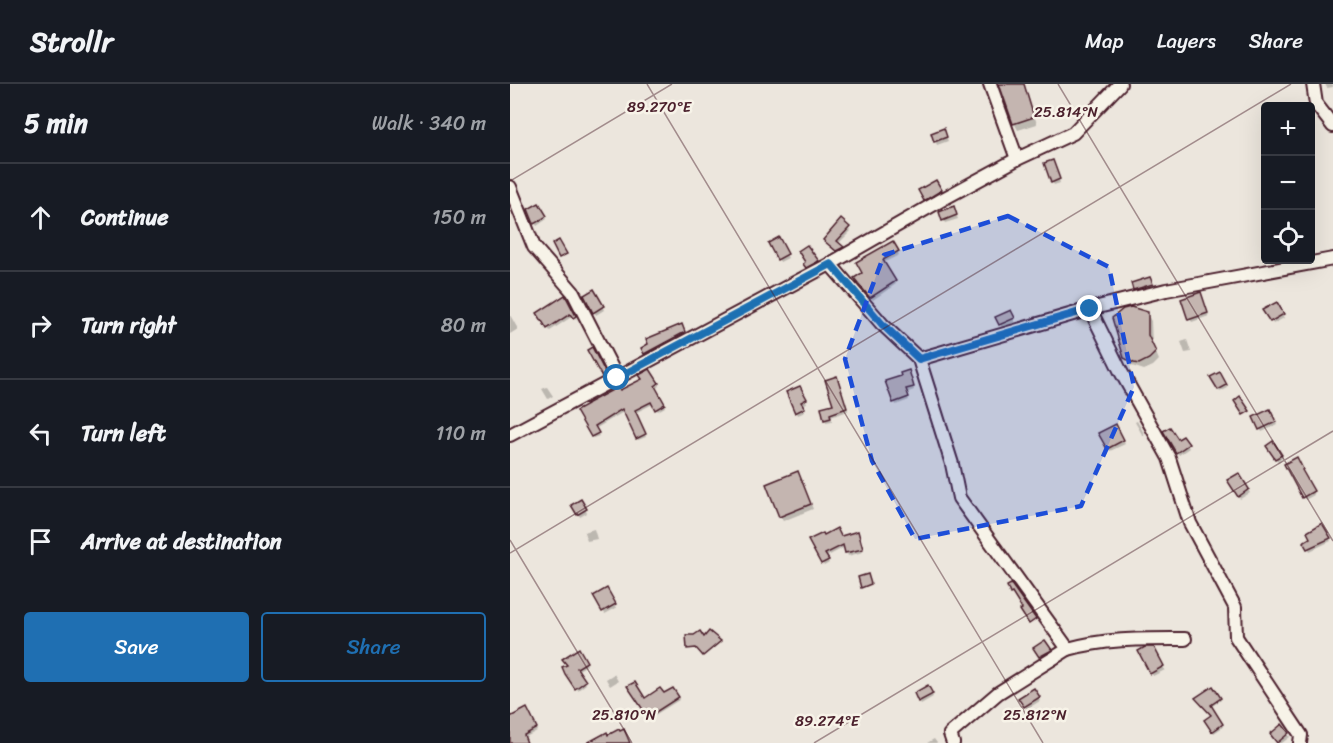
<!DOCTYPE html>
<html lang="en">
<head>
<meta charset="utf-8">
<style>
  :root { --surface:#171b24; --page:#242831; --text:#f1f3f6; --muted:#9ea1a6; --line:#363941; --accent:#1f6fb2 }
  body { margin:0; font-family:Sriracha,sans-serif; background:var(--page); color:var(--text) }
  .controls { position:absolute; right:18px; top:18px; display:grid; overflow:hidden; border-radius:6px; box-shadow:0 6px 24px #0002 }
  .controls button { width:54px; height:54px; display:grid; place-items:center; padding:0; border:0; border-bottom:2px solid var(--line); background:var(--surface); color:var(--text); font:30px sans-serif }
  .stop { position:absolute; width:18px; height:18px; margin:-14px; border:4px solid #1f6fb2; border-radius:50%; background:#fff }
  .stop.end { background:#1f6fb2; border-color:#fff; box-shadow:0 2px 6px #0008 }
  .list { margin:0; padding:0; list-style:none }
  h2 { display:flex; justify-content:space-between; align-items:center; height:78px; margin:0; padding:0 24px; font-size:26px }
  h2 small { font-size:20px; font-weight:400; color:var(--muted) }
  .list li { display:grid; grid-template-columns:39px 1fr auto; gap:18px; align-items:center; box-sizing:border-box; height:108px; padding:0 24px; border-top:2px solid var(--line) }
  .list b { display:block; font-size:22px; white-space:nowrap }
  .list em { font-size:20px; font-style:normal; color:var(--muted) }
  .actions { display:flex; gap:12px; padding:18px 24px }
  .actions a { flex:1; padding:14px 0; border:2px solid var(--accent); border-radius:6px; text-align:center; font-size:21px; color:var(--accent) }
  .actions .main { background:var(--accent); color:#fff }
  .icon { flex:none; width:33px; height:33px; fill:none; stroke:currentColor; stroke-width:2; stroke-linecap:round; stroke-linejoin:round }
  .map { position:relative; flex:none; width:823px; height:659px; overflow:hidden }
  header { display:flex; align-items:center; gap:36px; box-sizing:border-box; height:84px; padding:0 30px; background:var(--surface); border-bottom:2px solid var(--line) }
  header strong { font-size:28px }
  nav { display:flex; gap:33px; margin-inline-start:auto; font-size:21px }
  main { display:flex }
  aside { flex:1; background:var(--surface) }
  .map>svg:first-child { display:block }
  .shadow { fill:#0003 }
  .building { fill:#c4b5b0; stroke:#4a1f2b; stroke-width:1.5 }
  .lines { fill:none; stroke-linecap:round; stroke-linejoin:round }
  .minor-casing { stroke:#4a1f2b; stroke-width:16 }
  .minor { stroke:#f7f3e8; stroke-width:12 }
  .route { stroke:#1f6fb2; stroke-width:8 }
  .marked { fill:#1d4ed8; fill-opacity:0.2; stroke:#1d4ed8; stroke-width:4.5; stroke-dasharray:12 8; stroke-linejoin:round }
  .ticks { fill:none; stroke:#4a1f2b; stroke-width:1.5; stroke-opacity:0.45 }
  .ticks-label { font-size:15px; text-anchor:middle; fill:#4a1f2b; stroke:#f7f3e8; stroke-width:5; stroke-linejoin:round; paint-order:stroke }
</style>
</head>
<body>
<header>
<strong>Strollr</strong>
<nav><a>Map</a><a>Layers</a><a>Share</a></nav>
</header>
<main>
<aside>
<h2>5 min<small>Walk · 340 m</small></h2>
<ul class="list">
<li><svg class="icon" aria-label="ahead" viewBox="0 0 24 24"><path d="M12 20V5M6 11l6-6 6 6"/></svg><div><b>Continue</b></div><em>150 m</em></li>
<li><svg class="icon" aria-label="right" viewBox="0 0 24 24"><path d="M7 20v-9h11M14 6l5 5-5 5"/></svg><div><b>Turn right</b></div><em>80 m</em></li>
<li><svg class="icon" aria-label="left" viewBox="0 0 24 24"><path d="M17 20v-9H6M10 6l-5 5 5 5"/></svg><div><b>Turn left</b></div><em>110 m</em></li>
<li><svg class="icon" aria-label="arrive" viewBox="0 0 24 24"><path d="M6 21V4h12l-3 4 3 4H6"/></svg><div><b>Arrive at destination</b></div></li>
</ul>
<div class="actions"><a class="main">Save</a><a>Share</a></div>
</aside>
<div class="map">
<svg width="823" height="659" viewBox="0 0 823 659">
  <rect width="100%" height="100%" fill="#ece6dd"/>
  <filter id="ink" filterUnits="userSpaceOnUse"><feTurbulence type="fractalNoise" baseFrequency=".0167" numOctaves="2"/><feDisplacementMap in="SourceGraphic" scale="12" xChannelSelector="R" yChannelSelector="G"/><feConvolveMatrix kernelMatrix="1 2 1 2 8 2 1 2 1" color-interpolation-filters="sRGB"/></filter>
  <g filter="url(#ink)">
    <g class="shadow">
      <path d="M488,0h26l13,40 -19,6 -4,-7 -13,-37z"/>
      <path d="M815,0h8v3l-6,1z"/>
      <path d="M435,49l3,8 -11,4 -5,-11z"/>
      <path d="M544,80l6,19 -6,2 -2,-3z"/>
      <path d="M426,98l6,12 -15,9 -7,-12z"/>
      <path d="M28,121l9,14 -10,7 -2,-3z"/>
      <path d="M445,127l3,8 -13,4 -2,-3z"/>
      <path d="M339,144l2,3 -13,13 6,6 -6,4 -14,-14z"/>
      <path d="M268,155l10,19 -8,4 -10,-18z"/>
      <path d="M383,159l6,12 -16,8 13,21 -23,16 -16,-18z"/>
      <path d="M297,163l12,16 -11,6 -3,-5z"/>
      <path d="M642,198l2,5 -17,5 -2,-3z"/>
      <path d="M84,207l10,19 -8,5 -10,-19z"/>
      <path d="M54,213l13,23 -4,-4 -23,15 -11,-17z"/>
      <path d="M692,213l7,19 -17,6 -2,-3z"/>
      <path d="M766,220l8,14 -11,6 -9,-14z"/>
      <path d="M501,228l4,10 -13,6 -5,-10z"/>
      <path d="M637,230l4,7 1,23 7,16 -6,6 -9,4 -15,-5 -4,-8z"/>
      <path d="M0,231l8,14 -8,5z"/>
      <path d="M174,247l3,6 -39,21 -5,-10z"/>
      <path d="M677,256l4,12 -6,1 -4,-11z"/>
      <path d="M140,287l9,15 -4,3 10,18 -7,4 -5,-7 -18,9 11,24 -8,3 -13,-29 -30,18 4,7 -6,2 -15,-27 66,-31z"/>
      <path d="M709,290l9,14 -8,4 -8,-14z"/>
      <path d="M400,291l4,15 -8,3 3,7 -13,5 -9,-23z"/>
      <path d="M328,296l10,31 -17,6 1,4 -6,1 -1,-3 10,-14z"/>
      <path d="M37,303l6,9 -5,3 -6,-10z"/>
      <path d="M290,303l7,16 -5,2 3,7 -7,3 -10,-22z"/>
      <path d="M759,327l8,14 -15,7 -7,-14z"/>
      <path d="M627,337l8,14 -2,1 -8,-14z"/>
      <path d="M605,342l10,18 -15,7 -10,-17z"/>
      <path d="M655,348l12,9 6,-3 6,10 -10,7z"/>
      <path d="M763,359l10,15 -5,4 -10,-16z"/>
      <path d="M786,375l7,14h-1l12,22 -9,5 -19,-35z"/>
      <path d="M728,391l12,18 -10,6 -11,-18z"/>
      <path d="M290,394l13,31 -30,12 -3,-5z"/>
      <path d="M70,417l7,12 -7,4 -7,-12z"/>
      <path d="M812,441l9,16 -21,10 -5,-9 7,-3z"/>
      <path d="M84,445l3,10 -10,2 -3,-9z"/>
      <path d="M349,452l4,16 -15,4 -3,-9 -19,10 3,6 -5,3 -14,-25 14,-4z"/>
      <path d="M97,506l9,18 -11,6 -10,-17z"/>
      <path d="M199,549l11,10 -16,13 -7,-8 -8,1 -1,-1 16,-8z"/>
      <path d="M535,558l7,11 -10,6 -7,-11z"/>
      <path d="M643,565l12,21 -12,6 -13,-24z"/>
      <path d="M68,566l9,15 -10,6 9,13 -8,6 -10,-13z"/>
      <path d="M104,590l4,7 -8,5 -4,-7z"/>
      <path d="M119,603l16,13 18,-5 10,-5 6,10 -29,18z"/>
      <path d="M418,603l5,10 -12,7 -5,-10z"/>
      <path d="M702,604l9,12 -10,7 12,20 -9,6 -8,-13 6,-4 -14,-15z"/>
      <path d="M524,606l6,11 -13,8 -7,-10z"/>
      <path d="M16,626l11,21 -13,7 -1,5h-13v-14z"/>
      <path d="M778,650l2,3 -8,6h-4l-5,-6z"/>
      <path d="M424,655l3,4h-10z"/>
    </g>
    <g class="building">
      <path d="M489,0h25l10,33 -21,7z"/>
      <path d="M434,44l3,9 -13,5 -3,-9z"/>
      <path d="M543,76l7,19 -9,4 -7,-20z"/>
      <path d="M426,96l6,10 -18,11 -6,-11z"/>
      <path d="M29,119l8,13 -13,8 -6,-15z"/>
      <path d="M444,122l3,9 -15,6 -3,-9z"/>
      <path d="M331,135l9,8 -13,14 7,6 -8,4 -13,-11z"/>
      <path d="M269,153l9,17 -11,6 -9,-17z"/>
      <path d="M49,156l8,14 -8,4 -7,-14z"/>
      <path d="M383,157l6,10 -16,9 13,21 -26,17 -16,-20 8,-5 -6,-11z"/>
      <path d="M297,161l12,16 -13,7 -3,-4 2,-2 -7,-11z"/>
      <path d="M640,193l3,7 -20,6 -2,-7z"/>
      <path d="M84,205l10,17 -11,7 -9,-18z"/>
      <path d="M691,208l7,21 -20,7 -7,-21z"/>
      <path d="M55,211l11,21 -3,2 -3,-4 -23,15 -10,-16z"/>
      <path d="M767,218l7,12 -14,8 -8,-12z"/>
      <path d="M621,223l17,5v23l8,17 -7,7 -10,5 -5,-1 -10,-5 -12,-40 11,-9z"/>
      <path d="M501,226l4,8 -16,7 -4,-8z"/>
      <path d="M172,240l3,8 -41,22 -3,-6 7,-4 -2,-5z"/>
      <path d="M82,263l14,27 -4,3 -15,-27z"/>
      <path d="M140,285l9,14 -4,3 10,18 -10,6 -4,-8 -16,8 11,24 -10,5 -14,-30 -27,17 4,7 -8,4 -15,-26 11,-6 -1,-1 32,-17 2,3 22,-11 -3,-4z"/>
      <path d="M399,286l5,17 -8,2 3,8 -16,6 -8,-22 16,-5 -1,-3z"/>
      <path d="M710,288l7,13 -9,5 -8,-13z"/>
      <path d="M327,292l10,32 -17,6 1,4 -7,2 -3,-13 12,-3 -8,-24z"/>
      <path d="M290,302l7,13 -6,3 4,6 -10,5 -9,-21z"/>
      <path d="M730,312l10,15 -7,4 -9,-14z"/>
      <path d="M760,325l6,13 -17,8 -6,-13z"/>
      <path d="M606,340l8,16 -17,9 -9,-16z"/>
      <path d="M660,343l8,12 5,-3 6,8 -13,9 -13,-22z"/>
      <path d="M763,357l9,14 -7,4 -9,-13z"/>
      <path d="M787,373l6,12 -1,1 12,21 -12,7 -18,-34z"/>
      <path d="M288,387l13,33 -32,13 -13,-33z"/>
      <path d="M729,389l10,16 -11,8 -11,-17z"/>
      <path d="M71,415l6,10 -10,6 -6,-10z"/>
      <path d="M812,439l9,15 -24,11 -4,-7 7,-4 -3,-6z"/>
      <path d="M327,444l4,8 17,-5 5,18 -18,4 -2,-8 -18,9 4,6 -8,4 -13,-24 15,-7 1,2z"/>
      <path d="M358,490l3,10 -10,4 -3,-11z"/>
      <path d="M501,500l25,35 -7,5 -9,-14 2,-1 -10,-16 -2,1 -3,-8z"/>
      <path d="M97,504l9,16 -14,8 -9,-16z"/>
      <path d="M190,547l4,6 5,-6 12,10 -18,15 -7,-8 -9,1 -1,-14h8z"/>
      <path d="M535,556l7,10 -13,7 -6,-9z"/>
      <path d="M635,563h9l10,19 -14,8 -12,-23z"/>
      <path d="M69,564l8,14 -10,6 9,13 -11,8 -10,-15 -3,-7 5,-2 -5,-6z"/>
      <path d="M125,598l10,16 15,-10 4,5 9,-5 6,9 -31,20 -21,-31z"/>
      <path d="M418,601l5,9 -15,8 -4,-9z"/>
      <path d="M703,602l8,12 -10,7 12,19 -11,8 -8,-12 7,-5 -16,-17z"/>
      <path d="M524,604l6,9 -16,10 -6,-9z"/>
      <path d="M17,624l10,20 -13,7 3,8h-17v-26z"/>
      <path d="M772,640l7,9 -12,10 -7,-9z"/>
      <path d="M109,645l1,2 4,-2 6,14h-43l20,-11 1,3z"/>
    </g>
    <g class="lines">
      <defs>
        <g id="minor">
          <path d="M480,0l27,75"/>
          <path d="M803,0l3,20 17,22"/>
          <path d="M0,103l24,60 39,45 44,86"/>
          <path d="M320,180l52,60 37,35"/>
          <path d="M580,225l76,-19 167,-31"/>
          <path d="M0,351l320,-171 113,-65 74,-40 56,-26 47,-49"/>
          <path d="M558,565c38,-11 77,-10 117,-10"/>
          <path d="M443,659l-3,-9 48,-41 70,-44 -109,-151 -7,-34 -33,-105 171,-50 30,61 49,88 21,65 45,84 1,30 65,98 -1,8"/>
        </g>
      </defs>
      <use href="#minor" class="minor-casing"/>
      <use href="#minor" class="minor"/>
    </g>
  </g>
  <g class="lines" filter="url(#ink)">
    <path class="route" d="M107,294l214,-114 51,60 37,35 171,-50"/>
  </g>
  <path class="marked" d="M498,132l101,51 25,120 -53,119 -166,33 -43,-78 -27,-102 39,-104z"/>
  <path class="ticks" d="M137,0l396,659M548,0l275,457M0,97l162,-97M0,456l122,203M0,469l781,-469M304,659l519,-312"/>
  <g class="ticks-label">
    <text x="149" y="28">89.270°E</text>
    <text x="556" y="33">25.814°N</text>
    <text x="114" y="636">25.810°N</text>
    <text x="525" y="636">25.812°N</text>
    <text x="317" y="642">89.274°E</text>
  </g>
</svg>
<div class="controls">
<button>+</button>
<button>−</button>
<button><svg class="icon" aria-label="locate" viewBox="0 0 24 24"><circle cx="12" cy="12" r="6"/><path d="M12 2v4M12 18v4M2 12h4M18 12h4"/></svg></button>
</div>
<div class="stop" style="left:107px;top:294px"></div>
<div class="stop end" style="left:580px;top:225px"></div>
</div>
</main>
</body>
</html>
